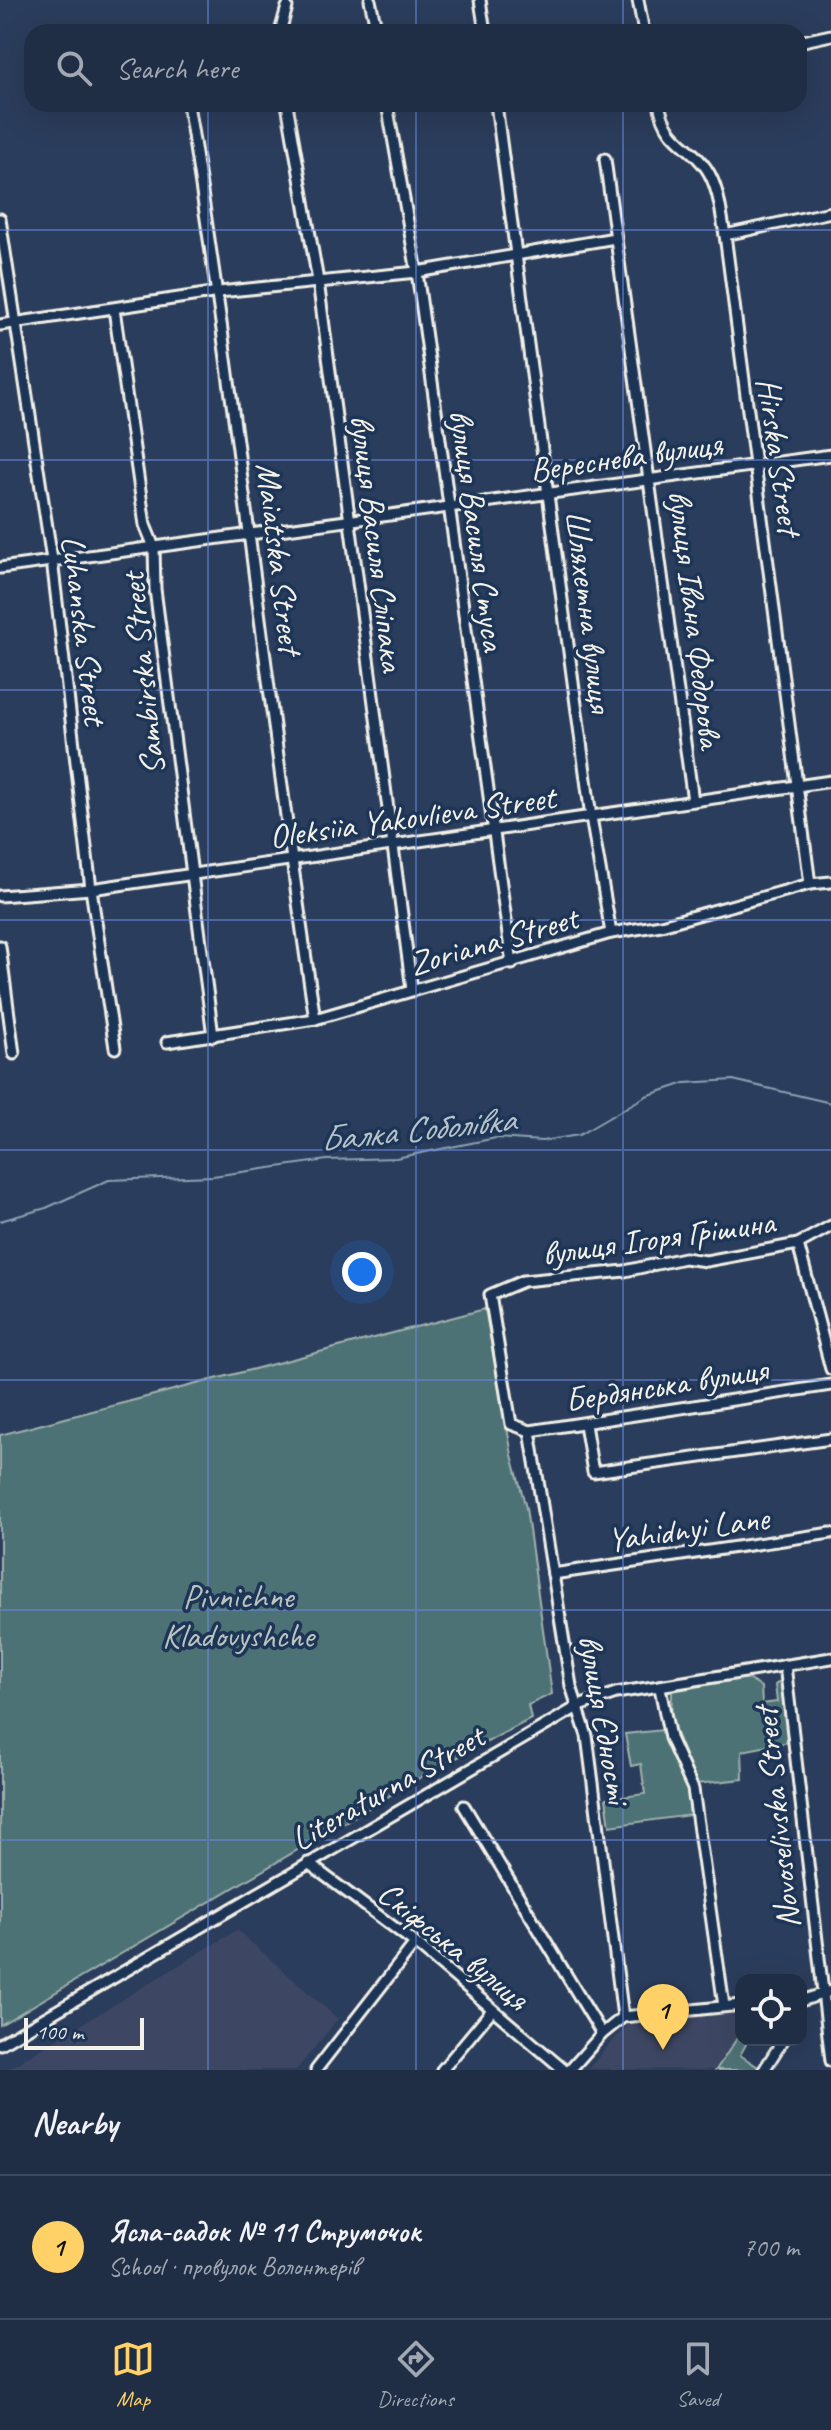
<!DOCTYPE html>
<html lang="en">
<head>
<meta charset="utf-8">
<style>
  :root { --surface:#202e45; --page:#2d3a50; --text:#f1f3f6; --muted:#a2a8b3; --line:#3d4a5e; --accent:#ffd166 }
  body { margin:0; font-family:Caveat,sans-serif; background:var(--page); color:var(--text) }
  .controls { position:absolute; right:24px; bottom:24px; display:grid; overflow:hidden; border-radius:16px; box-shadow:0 8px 32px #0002 }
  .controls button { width:72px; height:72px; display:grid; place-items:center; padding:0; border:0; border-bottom:2px solid var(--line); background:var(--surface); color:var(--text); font:40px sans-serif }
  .scale { position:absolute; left:24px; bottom:20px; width:120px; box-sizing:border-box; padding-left:8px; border:4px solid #f4f1e8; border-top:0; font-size:22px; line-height:28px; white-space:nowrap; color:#f4f1e8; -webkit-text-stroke:6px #1d3557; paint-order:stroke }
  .you { position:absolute; left:362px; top:1272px; width:28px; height:28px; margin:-20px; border:6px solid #fff; border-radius:50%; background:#1a73e8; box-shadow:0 0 0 12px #1a73e833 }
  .badge { display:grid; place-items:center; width:52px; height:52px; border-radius:50%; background:var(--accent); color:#111; font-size:26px; font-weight:700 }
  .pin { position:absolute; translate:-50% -66px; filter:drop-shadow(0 2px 4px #0008) }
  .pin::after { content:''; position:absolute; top:42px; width:28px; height:24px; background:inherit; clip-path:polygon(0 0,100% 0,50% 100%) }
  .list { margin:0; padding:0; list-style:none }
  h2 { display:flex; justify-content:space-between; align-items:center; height:104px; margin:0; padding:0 32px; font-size:34px }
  h2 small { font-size:26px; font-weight:400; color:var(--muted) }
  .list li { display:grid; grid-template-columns:52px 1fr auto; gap:24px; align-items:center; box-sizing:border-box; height:144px; padding:0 32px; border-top:2px solid var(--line) }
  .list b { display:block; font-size:30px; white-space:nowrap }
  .list p { margin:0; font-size:26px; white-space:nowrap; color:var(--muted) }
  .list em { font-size:26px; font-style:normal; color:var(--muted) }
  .icon { flex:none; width:44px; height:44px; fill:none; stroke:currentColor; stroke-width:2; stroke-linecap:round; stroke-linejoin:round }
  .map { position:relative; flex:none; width:831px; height:2070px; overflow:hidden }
  .search { position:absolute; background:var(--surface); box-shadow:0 8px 32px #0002; left:24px; right:24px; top:24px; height:88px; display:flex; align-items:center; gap:20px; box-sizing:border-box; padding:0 28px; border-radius:24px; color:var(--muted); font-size:30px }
  .sheet { height:248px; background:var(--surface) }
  nav { display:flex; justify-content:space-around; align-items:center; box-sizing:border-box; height:112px; border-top:2px solid var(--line); background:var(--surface); font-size:22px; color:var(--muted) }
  nav a { display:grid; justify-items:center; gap:4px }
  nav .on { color:var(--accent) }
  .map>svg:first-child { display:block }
  .built { fill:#3c4763 }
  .green { fill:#4d7274; stroke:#a0b2ae; stroke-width:2 }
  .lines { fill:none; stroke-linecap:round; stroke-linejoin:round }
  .stream { stroke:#8ca2b3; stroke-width:2 }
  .minor-casing { stroke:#f4f1e8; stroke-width:15 }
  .minor { stroke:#1d3557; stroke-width:9 }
  .grid { fill:none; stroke:#6887de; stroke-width:2; stroke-opacity:0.55 }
  .labels { text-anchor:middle; stroke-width:7; stroke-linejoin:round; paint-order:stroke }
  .street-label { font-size:34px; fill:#f4f1e8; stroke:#1d3557 }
  .park-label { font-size:34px; fill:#bac5bf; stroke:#1d3557 }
  .water-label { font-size:36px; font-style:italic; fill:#b7c3c9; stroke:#1d3557 }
</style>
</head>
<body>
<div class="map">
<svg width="831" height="2070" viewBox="0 0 831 2070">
  <rect width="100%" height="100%" fill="#2b3d5c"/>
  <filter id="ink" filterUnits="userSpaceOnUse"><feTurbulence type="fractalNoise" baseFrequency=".0125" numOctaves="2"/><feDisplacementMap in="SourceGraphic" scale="16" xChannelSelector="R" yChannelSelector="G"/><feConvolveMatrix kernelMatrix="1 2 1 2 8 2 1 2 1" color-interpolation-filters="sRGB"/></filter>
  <g filter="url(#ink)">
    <g class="built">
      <path d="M237,1930l101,89 -42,51h-290z"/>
      <path d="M734,2012l6,22 -24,36 -128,-1 43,-48z"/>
    </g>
    <g class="green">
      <path d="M485,1309l27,146 14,53 26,186 -24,11 3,14 -96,50 -435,256v-590z"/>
      <path d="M746,1678l15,9 1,17 15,-2 -2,-17 7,-5 7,62 -47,9 1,28 -47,5 -25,-64 1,-29z"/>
      <path d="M663,1730l26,59 2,26 -81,11 -4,-27 39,-5 -4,-30 -10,2 -6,-32z"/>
      <path d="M740,2034l1,6 7,1 -8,14 18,12 -1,3h-41z"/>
    </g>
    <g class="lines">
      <path class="stream" d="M0,1221l46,-13 63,-28 104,-4 114,-16 69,-2 100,-20 46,3 37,-6 67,-39 39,-13 48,-3 98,23"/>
      <defs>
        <g id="minor">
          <path d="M370,0l7,32"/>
          <path d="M480,0l5,32"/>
          <path d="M638,0l6,32"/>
          <path d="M280,32l7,-25"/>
          <path d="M799,42l32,-7"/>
          <path d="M188,104c50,304 80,610 127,915"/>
          <path d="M287,104l31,177 94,709"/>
          <path d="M387,104l30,168 95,692"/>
          <path d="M496,104l95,713 20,116"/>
          <path d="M659,104c8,39 29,38 47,64 13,19 15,45 19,67l85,649"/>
          <path d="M605,159l88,642"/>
          <path d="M0,219l52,341 39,329 24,159"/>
          <path d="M725,235l106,-23"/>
          <path d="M114,309l31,216 9,22 1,42 58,447"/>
          <path d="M0,325l219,-33 198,-20 198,-34"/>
          <path d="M0,568l831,-113"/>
          <path d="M0,896l91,-7 740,-108"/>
          <path d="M0,946l14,108"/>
          <path d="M167,1042l148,-23 296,-86 50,-8 149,-41 21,-2"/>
          <path d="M831,1226l-33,18 -92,17 -22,-3 -59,13 -102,10 -33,14 21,129 19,7 301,-46"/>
          <path d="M798,1244l33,125"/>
          <path d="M585,1424l8,48 238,-33"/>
          <path d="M530,1431l41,255 16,50 36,281"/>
          <path d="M553,1574l278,-41"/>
          <path d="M785,1665l46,396"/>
          <path d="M660,1688l10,50 23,51 31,217"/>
          <path d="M464,1806l138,228"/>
          <path d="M308,1863l107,80 149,127"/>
          <path d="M801,2001l30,-10"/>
          <path d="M0,2044l579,-338 37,-13 215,-35"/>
          <path d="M316,2070l99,-127"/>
          <path d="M442,2070l50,-60"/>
          <path d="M570,2070l32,-36 21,-17 118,-12"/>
          <path d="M764,2070l19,-30"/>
        </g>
      </defs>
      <use href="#minor" class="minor-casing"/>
      <use href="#minor" class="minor"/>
    </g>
  </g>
  <path class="grid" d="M208,0v32M416,0v32M623,0v32M208,104v1966M416,104v1966M623,104v1966M0,230h831M0,460h831M0,690h831M0,920h831M0,1150h831M0,1380h831M0,1610h831M0,1840h831"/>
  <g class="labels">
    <g class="street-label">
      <text transform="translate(626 456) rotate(-8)" y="12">Вереснева вулиця</text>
      <text transform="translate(780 456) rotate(82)" y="12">Hirska Street</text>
      <text transform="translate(478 530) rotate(82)" y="12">вулиця Василя Стуса</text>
      <text transform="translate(378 543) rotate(83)" y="12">вулиця Василя Сліпака</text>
      <text transform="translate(280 558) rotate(83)" y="12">Maiatska Street</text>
      <text transform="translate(590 611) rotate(83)" y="12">Шляхетна вулиця</text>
      <text transform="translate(696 619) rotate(83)" y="12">вулиця Івана Федорова</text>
      <text transform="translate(85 630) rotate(83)" y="12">Luhanska Street</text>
      <text transform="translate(142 674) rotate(-96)" y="12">Sambirska Street</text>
      <text transform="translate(412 816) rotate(-8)" y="12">Oleksiia Yakovlieva Street</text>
      <text transform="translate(493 940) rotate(-16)" y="12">Zoriana Street</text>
      <text transform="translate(658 1237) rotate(-8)" y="12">вулиця Ігоря Грішина</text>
      <text transform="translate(666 1384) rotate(-9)" y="12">Бердянська вулиця</text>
      <text transform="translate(688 1528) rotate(-8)" y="12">Yahidnyi Lane</text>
      <text transform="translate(605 1719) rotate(80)" y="12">вулиця Єдності</text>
      <text transform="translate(387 1787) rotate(-30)" y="12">Literaturna Street</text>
      <text transform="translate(776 1818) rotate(-96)" y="12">Novoselivska Street</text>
      <text transform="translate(454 1945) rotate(39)" y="12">Скіфська вулиця</text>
    </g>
    <g class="park-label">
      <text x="238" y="1608">Pivnichne<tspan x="238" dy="39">Kladovyshche</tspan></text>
    </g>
    <g class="water-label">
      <text transform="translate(417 1128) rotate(-6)" y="13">Балка Соболівка</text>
    </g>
  </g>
</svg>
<div class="controls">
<button><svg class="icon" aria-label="locate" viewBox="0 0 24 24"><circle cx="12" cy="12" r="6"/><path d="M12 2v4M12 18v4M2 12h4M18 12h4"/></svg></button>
</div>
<div class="scale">100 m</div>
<div class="you"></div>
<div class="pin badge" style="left:663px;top:2050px">1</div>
<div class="search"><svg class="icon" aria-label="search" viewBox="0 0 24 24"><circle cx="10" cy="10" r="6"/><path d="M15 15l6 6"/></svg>Search here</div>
</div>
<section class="sheet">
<h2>Nearby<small></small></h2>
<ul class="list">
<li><span class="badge">1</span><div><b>Ясла-садок № 11 Струмочок</b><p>School · провулок Волонтерів</p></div><em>700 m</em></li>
</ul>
</section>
<nav>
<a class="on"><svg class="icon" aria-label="map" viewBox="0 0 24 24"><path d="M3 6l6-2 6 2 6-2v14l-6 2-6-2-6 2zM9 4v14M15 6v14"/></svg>Map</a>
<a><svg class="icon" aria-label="directions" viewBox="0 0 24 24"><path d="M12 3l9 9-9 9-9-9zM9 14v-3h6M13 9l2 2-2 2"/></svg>Directions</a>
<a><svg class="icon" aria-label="saved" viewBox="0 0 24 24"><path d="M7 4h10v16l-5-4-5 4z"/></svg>Saved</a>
</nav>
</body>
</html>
